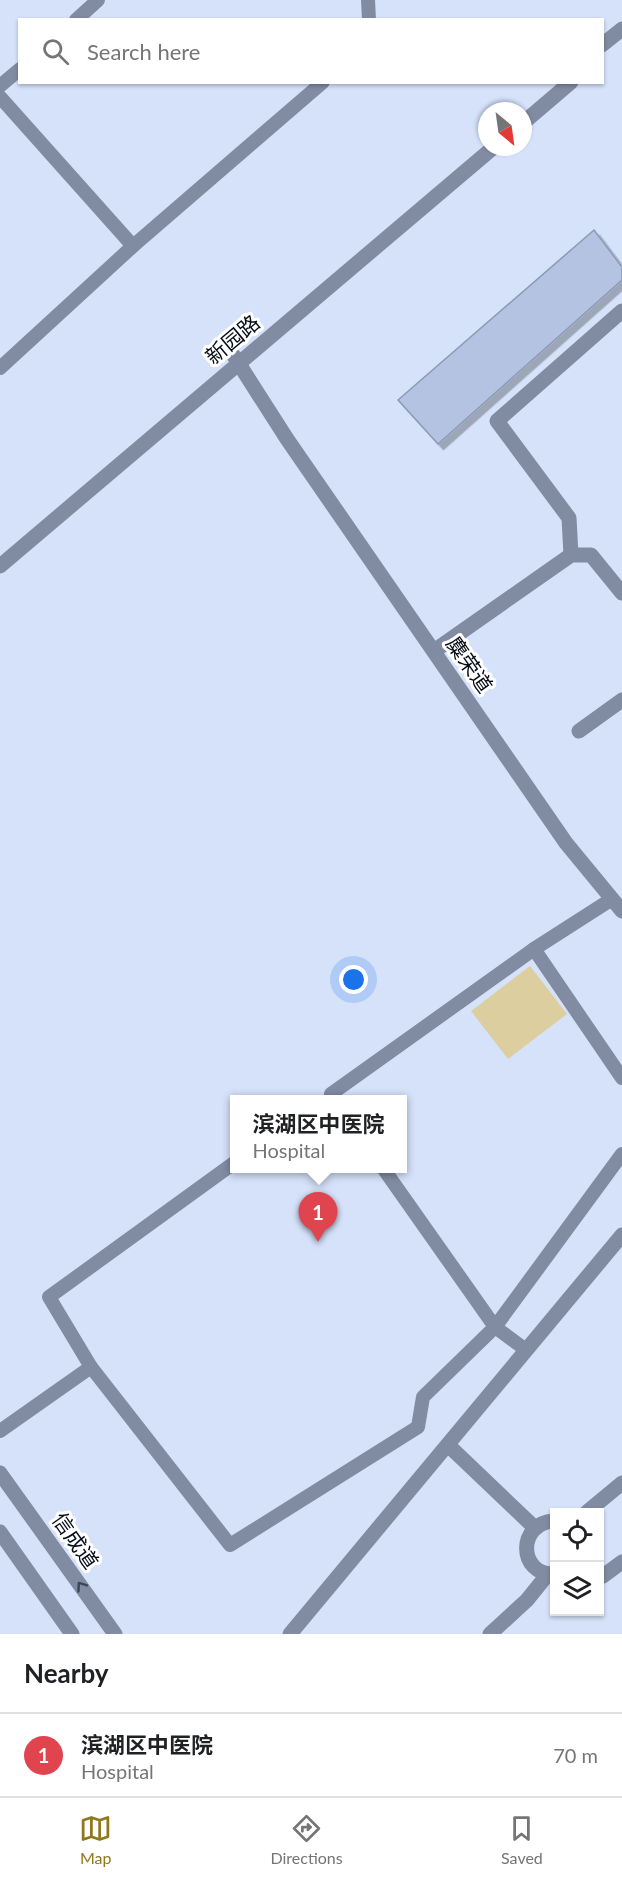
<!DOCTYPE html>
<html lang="en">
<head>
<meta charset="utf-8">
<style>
  :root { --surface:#fff; --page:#f2f2f2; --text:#202124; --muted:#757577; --line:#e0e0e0; --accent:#8e771c }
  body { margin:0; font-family:Lato,"Noto Sans SC",sans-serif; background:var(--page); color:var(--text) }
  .controls { position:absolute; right:18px; bottom:18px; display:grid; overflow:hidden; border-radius:0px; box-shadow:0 2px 4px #0004 }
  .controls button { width:54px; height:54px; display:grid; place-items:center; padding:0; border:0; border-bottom:2px solid var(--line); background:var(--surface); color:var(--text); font:30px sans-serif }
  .compass { position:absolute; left:478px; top:102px; width:54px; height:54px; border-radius:50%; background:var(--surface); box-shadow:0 2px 4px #0004; rotate:151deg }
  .you { position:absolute; left:354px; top:980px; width:21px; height:21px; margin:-15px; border:4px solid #fff; border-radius:50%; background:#1a73e8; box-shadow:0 0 0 9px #1a73e833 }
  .badge { display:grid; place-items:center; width:39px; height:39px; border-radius:50%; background:var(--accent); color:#fff; font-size:20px; font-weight:700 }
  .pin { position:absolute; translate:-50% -50px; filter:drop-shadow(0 2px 3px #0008) }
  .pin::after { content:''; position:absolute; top:32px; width:21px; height:18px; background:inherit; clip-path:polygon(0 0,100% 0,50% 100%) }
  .popup { position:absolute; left:230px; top:1095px; width:177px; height:78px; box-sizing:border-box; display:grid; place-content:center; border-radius:0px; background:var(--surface); filter:drop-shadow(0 2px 4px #0005); font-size:20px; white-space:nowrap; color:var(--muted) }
  .popup b { font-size:22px; color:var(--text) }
  .popup::after { content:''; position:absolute; left:50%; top:100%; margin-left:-12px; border:12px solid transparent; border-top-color:var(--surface) }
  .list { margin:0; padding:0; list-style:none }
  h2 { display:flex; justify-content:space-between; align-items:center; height:78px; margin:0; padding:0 24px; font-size:26px }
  h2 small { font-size:20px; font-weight:400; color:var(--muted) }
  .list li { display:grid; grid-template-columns:39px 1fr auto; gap:18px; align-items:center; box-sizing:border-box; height:84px; padding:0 24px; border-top:2px solid var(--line) }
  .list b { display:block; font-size:22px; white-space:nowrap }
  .list p { margin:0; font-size:20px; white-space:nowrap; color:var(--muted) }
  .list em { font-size:20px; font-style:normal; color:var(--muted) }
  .icon { flex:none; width:33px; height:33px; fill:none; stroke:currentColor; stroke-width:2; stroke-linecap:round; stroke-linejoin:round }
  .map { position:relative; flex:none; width:622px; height:1634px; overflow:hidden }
  .search { position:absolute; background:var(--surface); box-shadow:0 2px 4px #0004; left:18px; right:18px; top:18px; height:66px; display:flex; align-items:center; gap:15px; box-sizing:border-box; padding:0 21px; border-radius:0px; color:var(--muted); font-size:22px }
  .sheet { height:162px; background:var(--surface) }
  nav { display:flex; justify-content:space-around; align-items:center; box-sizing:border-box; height:84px; border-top:2px solid var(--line); background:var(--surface); font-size:16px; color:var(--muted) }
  nav a { display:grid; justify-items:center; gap:3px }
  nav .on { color:var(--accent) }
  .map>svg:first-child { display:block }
  .grass { fill:#dcce9f }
  .building { fill:#b4c3e1; stroke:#8c9ab6; stroke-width:1.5; filter:url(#shadow) }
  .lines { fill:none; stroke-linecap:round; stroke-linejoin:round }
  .service { stroke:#818ca2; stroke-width:14 }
  .minor { stroke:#818ca2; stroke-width:15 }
  .tertiary { stroke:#818ca2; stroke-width:15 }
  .oneway { stroke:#3e4655 }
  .labels { text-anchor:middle; stroke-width:6; stroke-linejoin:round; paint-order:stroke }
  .street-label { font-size:21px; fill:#070c16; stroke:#fff }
</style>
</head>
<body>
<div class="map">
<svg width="622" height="1634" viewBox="0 0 622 1634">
  <defs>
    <filter id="shadow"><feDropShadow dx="5.5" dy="5.5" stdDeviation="0" flood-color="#0004"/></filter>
  </defs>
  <rect width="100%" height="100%" fill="#d5e2fa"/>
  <path class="grass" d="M530,966l37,48 -59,45 -37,-48z"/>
  <path class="building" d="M594,230l28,37v13l-184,164 -40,-44z"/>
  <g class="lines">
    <g class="service">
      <path d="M368,0l1,20"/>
      <path d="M76,20l22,-20"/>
      <path d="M0,86l20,-17"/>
      <path d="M0,97l133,149"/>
      <path d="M0,368l133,-122 190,-164"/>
      <path d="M534,949l78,-50"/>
      <path d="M334,1100l-3,-6 203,-145 88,129"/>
      <path d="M383,1168l112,159 31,23"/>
      <path d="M91,1367l-42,-70 185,-134"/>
      <path d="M0,1431l91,-64 139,178 188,-118 5,-30 72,-70 127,-173"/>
    </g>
    <g class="minor">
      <path d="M234,356l53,83 279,404 56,68"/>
      <path d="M571,555l-2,-37 -72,-97 125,-110"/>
      <path d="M434,651l137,-96h20l31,38"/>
      <path d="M579,731l43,-31"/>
      <path d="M448,1445l87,83"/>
      <path d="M587,1512l35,-29"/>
      <path d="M554,1521c-37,2 -36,54 0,53"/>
      <path d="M600,1574l3,2 19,-14"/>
      <path d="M290,1634l332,-399"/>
      <path d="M490,1634l37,-34 21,-26"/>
    </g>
    <g class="tertiary">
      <path d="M602,45l20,-16"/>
      <path d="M523,123l48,-41"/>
      <path d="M0,566l494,-419"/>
      <path d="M0,1473l115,161"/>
      <path d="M0,1532l72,102"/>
    </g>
  </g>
  <defs><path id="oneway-chevron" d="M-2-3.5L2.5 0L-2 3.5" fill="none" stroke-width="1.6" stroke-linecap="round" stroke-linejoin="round" transform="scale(1.5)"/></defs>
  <use class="oneway" href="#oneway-chevron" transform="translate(81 1586) rotate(-125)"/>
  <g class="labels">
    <g class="street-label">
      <text transform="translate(233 340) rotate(-40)" y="7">新园路</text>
      <text transform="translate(469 665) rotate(55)" y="7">麋荣道</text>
      <text transform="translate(75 1541) rotate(55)" y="7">信成道</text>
    </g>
  </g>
</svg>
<div class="controls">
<button><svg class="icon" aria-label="locate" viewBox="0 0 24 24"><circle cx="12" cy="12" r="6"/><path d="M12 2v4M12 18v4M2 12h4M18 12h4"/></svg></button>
<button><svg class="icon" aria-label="layers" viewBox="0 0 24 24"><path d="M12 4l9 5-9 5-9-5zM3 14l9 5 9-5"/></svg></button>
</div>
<svg class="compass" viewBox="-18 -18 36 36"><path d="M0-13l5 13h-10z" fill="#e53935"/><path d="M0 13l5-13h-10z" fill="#757577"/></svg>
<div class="you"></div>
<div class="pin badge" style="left:318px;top:1242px;background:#e0444e">1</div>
<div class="popup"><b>滨湖区中医院</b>Hospital</div>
<div class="search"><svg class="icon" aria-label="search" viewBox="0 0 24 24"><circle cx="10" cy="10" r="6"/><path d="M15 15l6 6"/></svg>Search here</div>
</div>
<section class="sheet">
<h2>Nearby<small></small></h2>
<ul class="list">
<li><span class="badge" style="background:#e0444e">1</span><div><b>滨湖区中医院</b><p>Hospital</p></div><em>70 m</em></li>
</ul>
</section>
<nav>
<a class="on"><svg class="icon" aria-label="map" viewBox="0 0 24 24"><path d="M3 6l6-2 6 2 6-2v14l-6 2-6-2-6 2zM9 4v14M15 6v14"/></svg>Map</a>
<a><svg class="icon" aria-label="directions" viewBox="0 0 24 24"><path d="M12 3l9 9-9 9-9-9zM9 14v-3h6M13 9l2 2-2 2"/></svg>Directions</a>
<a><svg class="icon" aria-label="saved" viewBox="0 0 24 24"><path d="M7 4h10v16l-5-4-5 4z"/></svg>Saved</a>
</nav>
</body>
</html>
